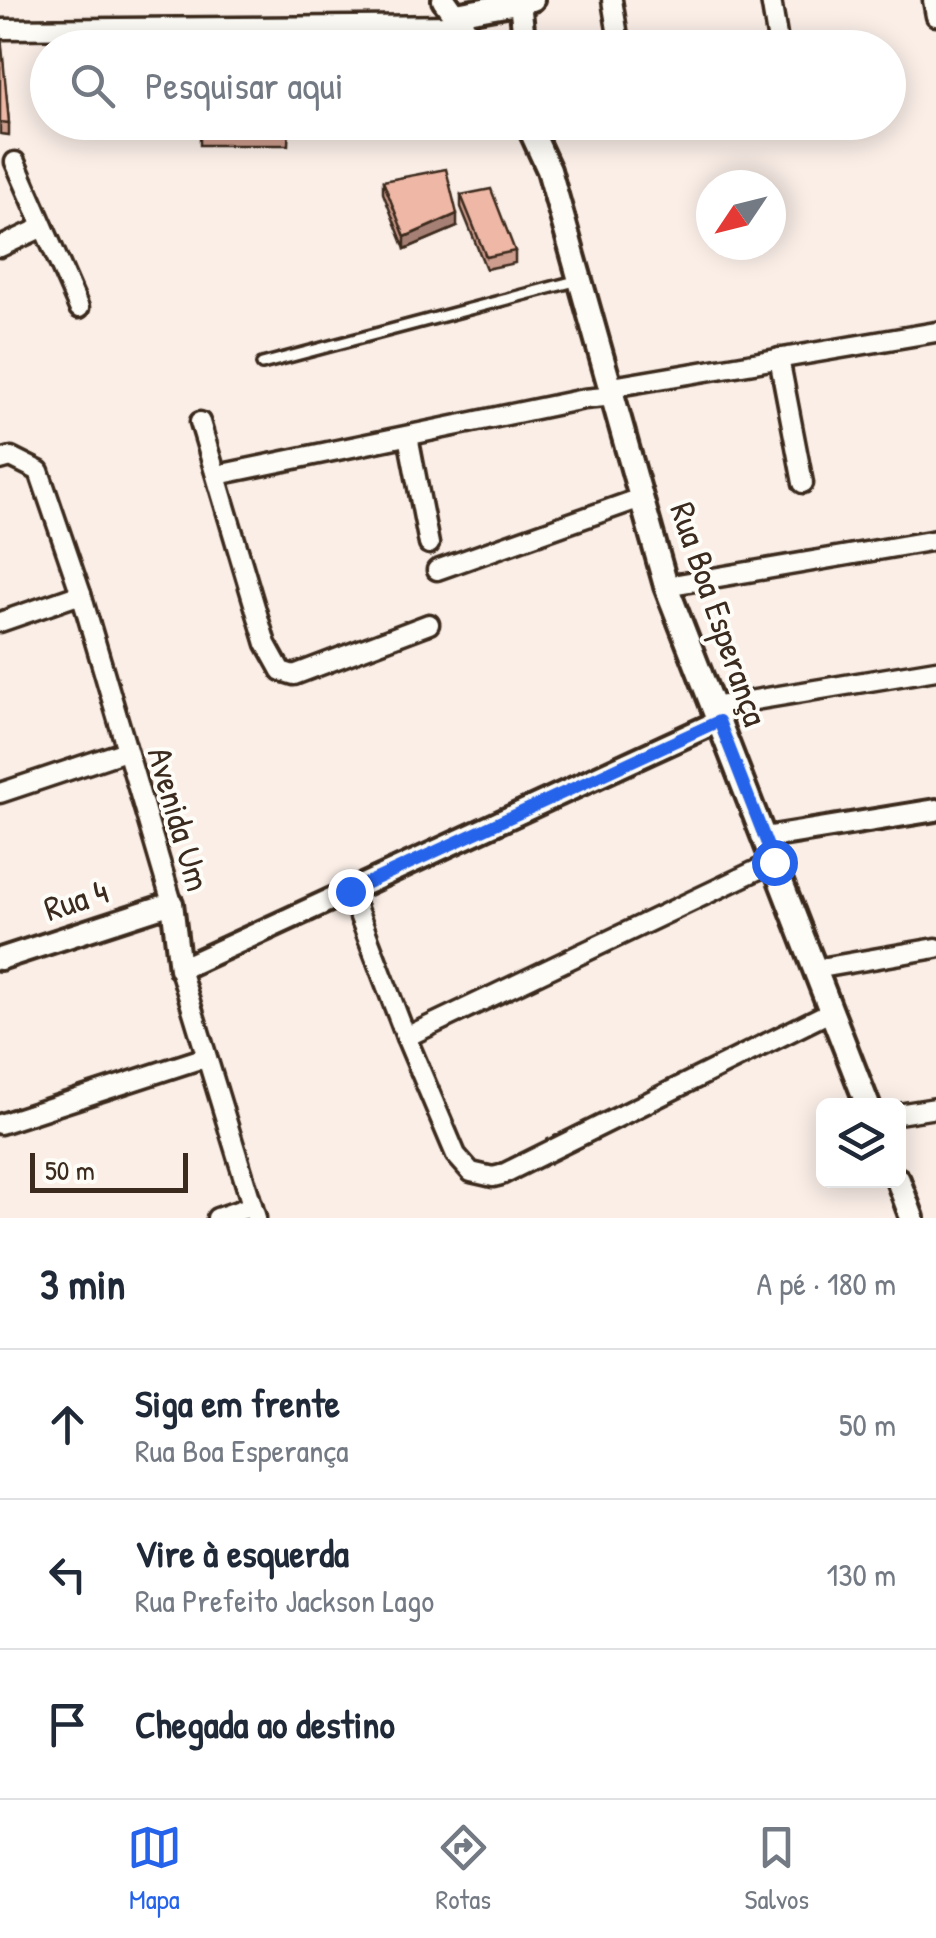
<!DOCTYPE html>
<html lang="pt">
<head>
<meta charset="utf-8">
<style>
  :root { --surface:#fff; --page:#f2f2f3; --text:#1f2937; --muted:#747a83; --line:#e0e1e3; --accent:#2563eb }
  body { margin:0; font-family:"Patrick Hand",sans-serif; background:var(--page); color:var(--text) }
  .controls { position:absolute; right:30px; bottom:30px; display:grid; overflow:hidden; border-radius:15px; box-shadow:0 5px 25px #0003 }
  .controls button { width:90px; height:90px; display:grid; place-items:center; padding:0; border:0; border-bottom:2px solid var(--line); background:var(--surface); color:var(--text); font:50px sans-serif }
  .compass { position:absolute; left:696px; top:170px; width:90px; height:90px; border-radius:50%; background:var(--surface); box-shadow:0 5px 25px #0003; rotate:235deg }
  .scale { position:absolute; left:30px; bottom:25px; width:158px; box-sizing:border-box; padding-left:10px; border:5px solid #3b2a1e; border-top:0; font-size:28px; line-height:35px; white-space:nowrap; color:#3b2a1e; -webkit-text-stroke:8px #fdfcf7; paint-order:stroke }
  .stop { position:absolute; width:30px; height:30px; margin:-22px; border:8px solid #2563eb; border-radius:50%; background:#fff }
  .stop.end { background:#2563eb; border-color:#fff; box-shadow:0 2px 10px #0008 }
  .list { margin:0; padding:0; list-style:none }
  h2 { display:flex; justify-content:space-between; align-items:center; height:130px; margin:0; padding:0 40px; font-size:42px }
  h2 small { font-size:32px; font-weight:400; color:var(--muted) }
  .list li { display:grid; grid-template-columns:65px 1fr auto; gap:30px; align-items:center; box-sizing:border-box; height:150px; padding:0 40px; border-top:2px solid var(--line) }
  .list b { display:block; font-size:38px; white-space:nowrap }
  .list p { margin:0; font-size:32px; white-space:nowrap; color:var(--muted) }
  .list em { font-size:32px; font-style:normal; color:var(--muted) }
  .icon { flex:none; width:55px; height:55px; fill:none; stroke:currentColor; stroke-width:2; stroke-linecap:round; stroke-linejoin:round }
  .map { position:relative; flex:none; width:936px; height:1218px; overflow:hidden }
  .search { position:absolute; background:var(--surface); box-shadow:0 5px 25px #0003; left:30px; right:30px; top:30px; height:110px; display:flex; align-items:center; gap:25px; box-sizing:border-box; padding:0 35px; border-radius:55px; color:var(--muted); font-size:38px }
  .sheet { height:580px; background:var(--surface) }
  nav { display:flex; justify-content:space-around; align-items:center; box-sizing:border-box; height:140px; border-top:2px solid var(--line); background:var(--surface); font-size:28px; color:var(--muted) }
  nav a { display:grid; justify-items:center; gap:5px }
  nav .on { color:var(--accent) }
  .map>svg:first-child { display:block }
  .lines { fill:none; stroke-linecap:round; stroke-linejoin:round }
  .service-casing { stroke:#3b2a1e; stroke-width:16 }
  .minor-casing { stroke:#3b2a1e; stroke-width:25 }
  .tertiary-casing { stroke:#3b2a1e; stroke-width:28 }
  .secondary-casing { stroke:#3b2a1e; stroke-width:30 }
  .service { stroke:#fdfcf7; stroke-width:9 }
  .minor { stroke:#fdfcf7; stroke-width:18 }
  .tertiary { stroke:#fdfcf7; stroke-width:20 }
  .secondary { stroke:#fdfcf7; stroke-width:22 }
  .wall { fill:#ce9d8e; stroke:#3b2a1e; stroke-width:2.5 }
  .shaded-wall { fill:#a78074; stroke:#3b2a1e; stroke-width:2.5 }
  .building { fill:#efb7a5; stroke:#3b2a1e; stroke-width:2.5 }
  .route { stroke:#2563eb; stroke-width:12 }
  .labels { text-anchor:middle; stroke-width:8; stroke-linejoin:round; paint-order:stroke }
  .street-label { font-size:35px; fill:#3b2a1e; stroke:#fdfcf7 }
</style>
</head>
<body>
<div class="map">
<svg width="936" height="1218" viewBox="0 0 936 1218">
  <rect width="100%" height="100%" fill="#faeee7"/>
  <filter id="ink" filterUnits="userSpaceOnUse"><feTurbulence type="fractalNoise" baseFrequency=".01" numOctaves="2"/><feDisplacementMap in="SourceGraphic" scale="20" xChannelSelector="R" yChannelSelector="G"/><feConvolveMatrix kernelMatrix="1 2 1 2 8 2 1 2 1" color-interpolation-filters="sRGB"/></filter>
  <g filter="url(#ink)">
    <g class="lines">
      <defs>
        <path id="service" d="M262,364l317,-84"/>
        <g id="minor">
          <path d="M612,0l8,48"/>
          <path d="M771,0l8,48"/>
          <path d="M933,0l3,16"/>
          <path d="M0,29l462,-4"/>
          <path d="M15,162l64,146"/>
          <path d="M0,247l43,-20"/>
          <path d="M779,358l24,125"/>
          <path d="M612,387l324,-55"/>
          <path d="M200,422l66,222 15,27 13,4 135,-51"/>
          <path d="M408,436l21,108"/>
          <path d="M0,460l11,-3 28,14 42,123 91,309"/>
          <path d="M217,475l367,-76 31,-3"/>
          <path d="M437,570l204,-72"/>
          <path d="M666,586l270,-46"/>
          <path d="M0,622l81,-28"/>
          <path d="M713,707l223,-37"/>
          <path d="M0,793l126,-42"/>
          <path d="M350,891l56,146 50,118 15,17 22,5 8,-2 331,-164"/>
          <path d="M180,969l76,249"/>
          <path d="M815,969l121,-21"/>
          <path d="M406,1037l368,-175"/>
          <path d="M898,1114l38,-6"/>
          <path d="M0,1124l206,-67"/>
          <path d="M217,1218l35,-12"/>
        </g>
        <g id="tertiary">
          <path d="M520,2l5,46"/>
          <path d="M456,14l77,-14"/>
          <path d="M764,838l172,-28"/>
          <path d="M0,959l172,-56 8,66 539,-248"/>
        </g>
        <g id="secondary">
          <path d="M444,0l34,48"/>
          <path d="M527,122l22,48 117,416 202,520"/>
          <path d="M898,1180l14,38"/>
        </g>
      </defs>
      <use href="#service" class="service-casing"/>
      <use href="#minor" class="minor-casing"/>
      <use href="#tertiary" class="tertiary-casing"/>
      <use href="#secondary" class="secondary-casing"/>
      <use href="#service" class="service"/>
      <use href="#minor" class="minor"/>
      <use href="#tertiary" class="tertiary"/>
      <use href="#secondary" class="secondary"/>
    </g>
    <g class="wall">
      <path d="M0,35l9,88v12l-9,-1z"/>
      <path d="M200,122h89l-1,23h-88z"/>
      <path d="M383,181l74,46 -52,22 -22,-56z"/>
      <path d="M461,195l54,56v12l-29,6 -25,-62z"/>
    </g>
    <path class="shaded-wall" d="M457,214v13l-52,22v-12z"/>
    <g class="building">
      <path d="M0,35h1l8,88 -9,-1z"/>
      <path d="M204,35l86,1v12h-86z"/>
      <path d="M200,122h89l-1,11h-88z"/>
      <path d="M446,169l11,45 -52,23 -22,-56z"/>
      <path d="M491,189l24,62 -29,6 -25,-62z"/>
    </g>
  </g>
  <g class="lines" filter="url(#ink)">
    <path class="route" d="M350,891l369,-170 55,141"/>
  </g>
  <g class="labels">
    <g class="street-label">
      <text transform="translate(719 614) rotate(71)" y="12">Rua Boa Esperança</text>
      <text transform="translate(179 819) rotate(74)" y="12">Avenida Um</text>
      <text transform="translate(76 900) rotate(-18)" y="12">Rua 4</text>
    </g>
  </g>
</svg>
<div class="controls">
<button><svg class="icon" aria-label="layers" viewBox="0 0 24 24"><path d="M12 4l9 5-9 5-9-5zM3 14l9 5 9-5"/></svg></button>
</div>
<svg class="compass" viewBox="-18 -18 36 36"><path d="M0-13l5 13h-10z" fill="#e53935"/><path d="M0 13l5-13h-10z" fill="#747a83"/></svg>
<div class="scale">50 m</div>
<div class="stop" style="left:774px;top:862px"></div>
<div class="stop end" style="left:350px;top:891px"></div>
<div class="search"><svg class="icon" aria-label="search" viewBox="0 0 24 24"><circle cx="10" cy="10" r="6"/><path d="M15 15l6 6"/></svg>Pesquisar aqui</div>
</div>
<section class="sheet">
<h2>3 min<small>A pé · 180 m</small></h2>
<ul class="list">
<li><svg class="icon" aria-label="ahead" viewBox="0 0 24 24"><path d="M12 20V5M6 11l6-6 6 6"/></svg><div><b>Siga em frente</b><p>Rua Boa Esperança</p></div><em>50 m</em></li>
<li><svg class="icon" aria-label="left" viewBox="0 0 24 24"><path d="M17 20v-9H6M10 6l-5 5 5 5"/></svg><div><b>Vire à esquerda</b><p>Rua Prefeito Jackson Lago</p></div><em>130 m</em></li>
<li><svg class="icon" aria-label="arrive" viewBox="0 0 24 24"><path d="M6 21V4h12l-3 4 3 4H6"/></svg><div><b>Chegada ao destino</b></div></li>
</ul>
</section>
<nav>
<a class="on"><svg class="icon" aria-label="map" viewBox="0 0 24 24"><path d="M3 6l6-2 6 2 6-2v14l-6 2-6-2-6 2zM9 4v14M15 6v14"/></svg>Mapa</a>
<a><svg class="icon" aria-label="directions" viewBox="0 0 24 24"><path d="M12 3l9 9-9 9-9-9zM9 14v-3h6M13 9l2 2-2 2"/></svg>Rotas</a>
<a><svg class="icon" aria-label="saved" viewBox="0 0 24 24"><path d="M7 4h10v16l-5-4-5 4z"/></svg>Salvos</a>
</nav>
</body>
</html>
